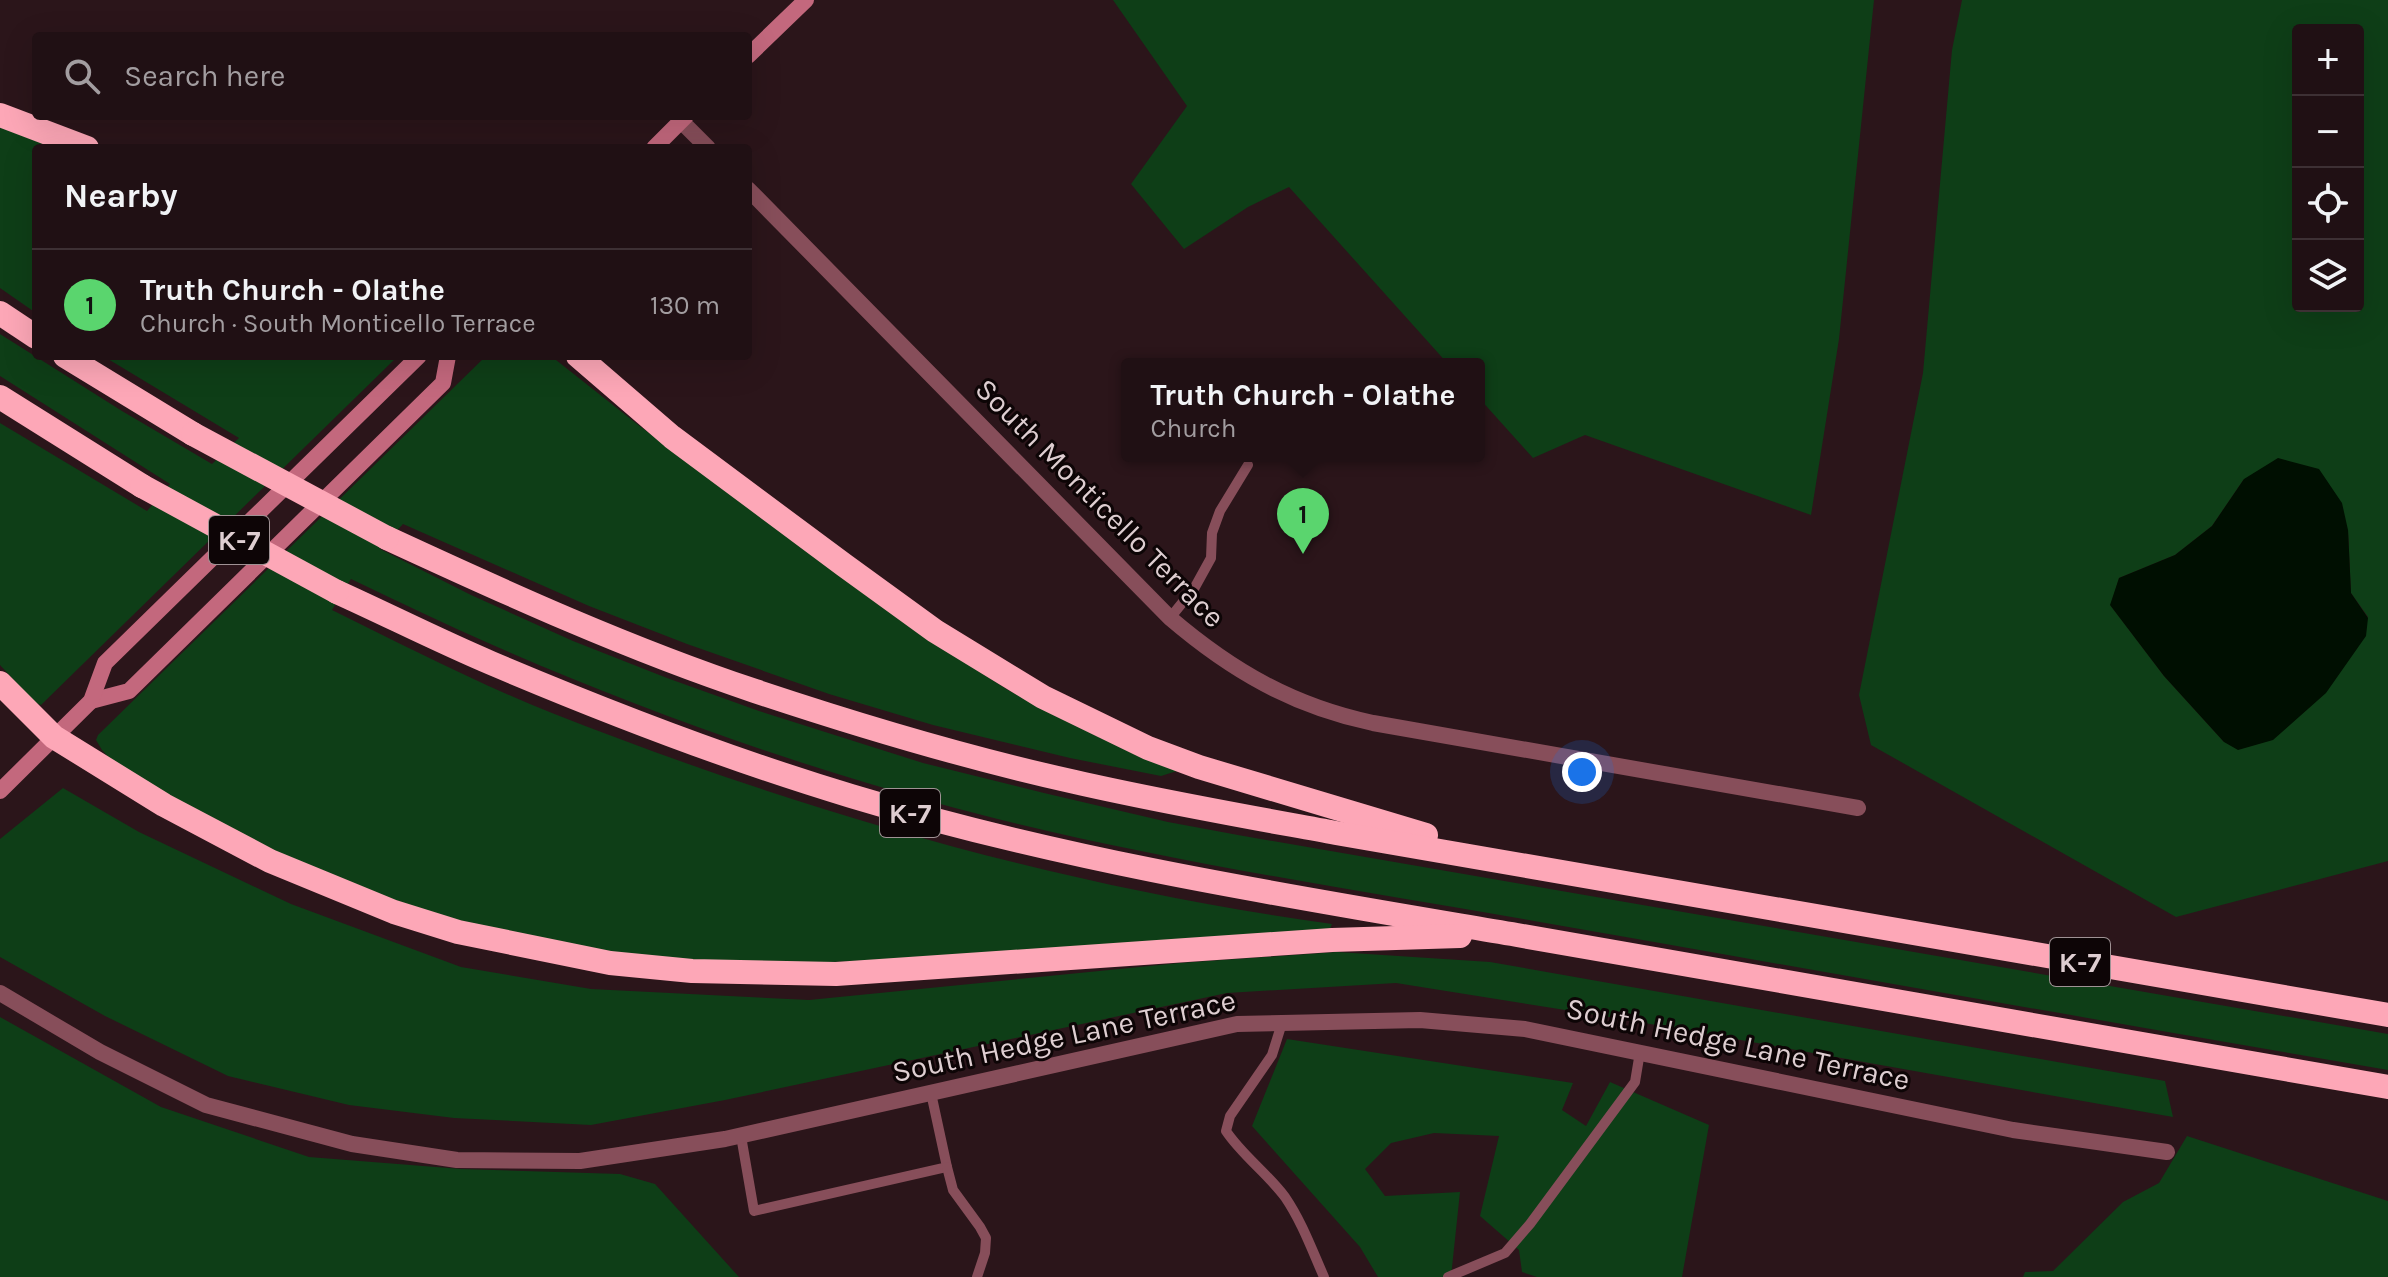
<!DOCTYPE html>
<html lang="en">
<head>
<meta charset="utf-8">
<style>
  :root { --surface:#201014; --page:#28191d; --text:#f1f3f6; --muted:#a29da0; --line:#3d3034; --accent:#5ad56e }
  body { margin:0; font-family:Karla,sans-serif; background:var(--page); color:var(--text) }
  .controls { position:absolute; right:24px; top:24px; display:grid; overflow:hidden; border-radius:8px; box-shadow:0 8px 32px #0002 }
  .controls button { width:72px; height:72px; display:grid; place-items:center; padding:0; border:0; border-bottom:2px solid var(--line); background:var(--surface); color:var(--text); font:40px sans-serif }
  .you { position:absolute; left:1582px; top:772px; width:28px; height:28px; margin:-20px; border:6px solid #fff; border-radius:50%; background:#1a73e8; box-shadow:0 0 0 12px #1a73e833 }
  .badge { display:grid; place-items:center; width:52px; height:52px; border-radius:50%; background:var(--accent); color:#111; font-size:26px; font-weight:700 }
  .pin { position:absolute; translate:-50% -66px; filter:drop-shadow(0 2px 4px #0008) }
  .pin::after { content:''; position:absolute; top:42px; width:28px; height:24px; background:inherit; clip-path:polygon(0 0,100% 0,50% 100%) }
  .popup { position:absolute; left:1121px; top:358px; width:364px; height:104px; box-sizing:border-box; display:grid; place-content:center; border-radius:8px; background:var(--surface); filter:drop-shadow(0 2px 6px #0005); font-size:26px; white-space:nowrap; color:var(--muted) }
  .popup b { font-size:30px; color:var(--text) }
  .popup::after { content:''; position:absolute; left:50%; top:100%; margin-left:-16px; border:16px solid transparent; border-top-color:var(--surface) }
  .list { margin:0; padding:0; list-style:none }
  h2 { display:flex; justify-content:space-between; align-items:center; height:104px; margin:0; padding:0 32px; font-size:34px }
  h2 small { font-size:26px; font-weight:400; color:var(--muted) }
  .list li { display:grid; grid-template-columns:52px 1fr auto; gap:24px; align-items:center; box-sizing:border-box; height:112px; padding:0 32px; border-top:2px solid var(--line) }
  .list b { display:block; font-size:30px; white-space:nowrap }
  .list p { margin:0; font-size:26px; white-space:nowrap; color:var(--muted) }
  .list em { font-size:26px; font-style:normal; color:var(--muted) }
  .icon { flex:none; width:44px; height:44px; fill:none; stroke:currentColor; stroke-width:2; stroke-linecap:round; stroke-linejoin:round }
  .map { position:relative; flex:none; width:2388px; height:1277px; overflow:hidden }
  .search { position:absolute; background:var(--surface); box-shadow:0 8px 32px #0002; left:32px; top:32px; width:720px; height:88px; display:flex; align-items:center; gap:20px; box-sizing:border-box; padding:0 28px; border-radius:8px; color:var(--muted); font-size:30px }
  .panel { position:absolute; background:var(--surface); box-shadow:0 8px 32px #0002; left:32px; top:144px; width:720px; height:216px; border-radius:8px }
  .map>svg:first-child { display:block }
  .green { fill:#0e3e17; fill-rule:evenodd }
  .water { fill:#000f01 }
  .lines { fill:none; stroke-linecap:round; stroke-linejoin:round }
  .lane { stroke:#874e5a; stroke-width:10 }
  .street { stroke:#874e5a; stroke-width:16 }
  .secondary { stroke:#c3687d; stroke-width:16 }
  .highway { stroke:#fda7b7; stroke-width:24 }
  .highway-bridge { stroke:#fda7b7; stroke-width:24 }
  .labels { text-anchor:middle; stroke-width:6; stroke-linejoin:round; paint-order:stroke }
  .shield { fill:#0d0506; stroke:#9f9294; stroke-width:2 }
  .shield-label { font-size:28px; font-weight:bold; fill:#deced1 }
  .street-label { font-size:30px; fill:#deced1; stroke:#0d0506 }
</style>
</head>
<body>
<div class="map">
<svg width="2388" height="1277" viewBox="0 0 2388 1277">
  <rect width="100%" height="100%" fill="#2b151a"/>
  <g class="green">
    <path d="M1113,0h761l-35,339 -28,176 -226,-80 -52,23 -54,-60v-34h-31l-159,-177 -41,20 -64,42 -53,-65 56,-78z"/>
    <path d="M1962,0h426v861l-212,56 -305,-172 -12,-50 64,-322 29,-323zM2298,30h60v276h-60zM2244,479l104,51 3,63 17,24 -144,125 -60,-66 -53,-70 8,-28 56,-23 37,-29z"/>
    <path d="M0,127l55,21h-19v165l-36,-25z"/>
    <path d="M0,334l122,77 90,53 27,-26 -136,-82h295l-357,349 -7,-3 -34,-37v-242l147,88 23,-27 -170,-108z"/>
    <path d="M486,356h65l86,68 287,212 84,54 87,45 85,35 -19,6 -91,-18 -137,-33 -104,-31 -142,-50 -98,-38 -186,-82 -23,25 91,46 102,46 94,37 92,33 164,52 121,30 124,29 70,13 1150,199v36c-285,-49 -569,-99 -854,-149 -200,-35 -405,-65 -601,-119 -149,-41 -296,-94 -438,-156 -48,-21 -96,-44 -144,-67l-19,31c73,36 145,73 220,103 251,99 512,174 780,211l-2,5c-114,8 -227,16 -341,24 -111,7 -223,16 -334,5 -120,-13 -242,-45 -352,-94 -65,-29 -128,-65 -189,-101l-12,-13 -6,-10 2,-5z"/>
    <path d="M63,788l76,44 152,72 170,63 130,22 218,11 371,-37 157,-11 153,10 675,119 8,36 -551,-98 -226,-36 -169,10 -502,107 -134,25 -137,-7 -105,-13 -121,-29 -123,-60 -105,-59v-118z"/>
    <path d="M0,1017l161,90 148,50 152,12 159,5 35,10 84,93h-739z"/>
    <path d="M1287,1039l286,44 -11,27 24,16 24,-44 99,43 -27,152h-145l-15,-5 -3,-22 -39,-34 19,-80 -65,-3 -43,10 -26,26 20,27 75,-4 -9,85h-73l-18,-30 -108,-121z"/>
    <path d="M2187,1136l201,65v76h-365l2,-5 28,-1 70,-69 36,-19z"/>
  </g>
  <path class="water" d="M2278,458l41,11 23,34 6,27 3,63 17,25 -2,18 -40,57 -53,47 -35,10 -14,-8 -60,-66 -54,-71 9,-27 56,-23 37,-29 32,-47z"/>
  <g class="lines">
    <g class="lane">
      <path d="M1170,618l25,-31 16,-29 1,-25 8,-22 28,-46"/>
      <path d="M1282,1023l-10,32 -42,61 -4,15c16,24 41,42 59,66 17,25 27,53 39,80"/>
      <path d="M741,1136l13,75 193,-44 -16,-74"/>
      <path d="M947,1167l6,23 27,37 6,11 -1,15 -8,24"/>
      <path d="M1448,1277l57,-24 25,-29 105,-142 5,-30"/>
    </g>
    <g class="street">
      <path d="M681,121l27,27"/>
      <path d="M748,189l422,429c62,53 123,88 203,105l485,85"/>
      <path d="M0,993l100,59 106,53 146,39 105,16 123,1 145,-22 512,-115 183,-4 105,9 488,101 154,22"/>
    </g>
    <g class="secondary">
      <path d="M748,56l58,-56"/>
      <path d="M654,148l32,-32"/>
      <path d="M91,701l38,-10 314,-308 5,-27"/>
      <path d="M0,791l91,-90 14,-38 314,-307"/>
    </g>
    <g class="highway">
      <path d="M0,115l87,33"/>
      <path d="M0,313l36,24"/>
      <path d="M65,356l128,78"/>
      <path d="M578,356l94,81 172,128 91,66 108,66 105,51 51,19 227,68"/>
      <path d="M0,397l142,89"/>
      <path d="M387,538c121,56 242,111 368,153 105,35 212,67 320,91 87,20 174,35 261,51l1052,182"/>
      <path d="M337,592c51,23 102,49 154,71 118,50 237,96 360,133 218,66 442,101 666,139 291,51 581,102 871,152"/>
      <path d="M0,683l54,54 110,68 106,56 124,51 64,20 152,31 82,8 144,3 496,-34 128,-4"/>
    </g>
    <g class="highway-bridge">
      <path d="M193,434l194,104"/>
      <path d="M142,486l195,106"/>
    </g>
  </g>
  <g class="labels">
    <g class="shield">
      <rect x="209" y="516" width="60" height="48" rx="6"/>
      <rect x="880" y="789" width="60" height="48" rx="6"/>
      <rect x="2050" y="938" width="60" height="48" rx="6"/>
    </g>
    <g class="shield-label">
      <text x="239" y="550">K-7</text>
      <text x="910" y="823">K-7</text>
      <text x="2080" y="972">K-7</text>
    </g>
    <g class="street-label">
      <text transform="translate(1100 503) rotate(45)" y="10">South Monticello Terrace</text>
      <text transform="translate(1064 1036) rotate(-12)" y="10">South Hedge Lane Terrace</text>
      <text transform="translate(1738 1044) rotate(12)" y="10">South Hedge Lane Terrace</text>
    </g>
  </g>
</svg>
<div class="controls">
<button>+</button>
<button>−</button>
<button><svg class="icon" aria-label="locate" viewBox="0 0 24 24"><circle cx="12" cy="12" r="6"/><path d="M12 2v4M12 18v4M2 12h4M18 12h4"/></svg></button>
<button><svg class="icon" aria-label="layers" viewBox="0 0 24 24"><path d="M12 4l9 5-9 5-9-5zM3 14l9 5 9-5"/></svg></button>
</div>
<div class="you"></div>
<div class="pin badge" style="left:1303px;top:554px">1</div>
<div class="popup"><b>Truth Church - Olathe</b>Church</div>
<div class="search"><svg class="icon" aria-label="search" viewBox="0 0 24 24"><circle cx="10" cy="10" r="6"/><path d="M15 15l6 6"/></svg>Search here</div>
<section class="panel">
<h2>Nearby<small></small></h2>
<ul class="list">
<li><span class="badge">1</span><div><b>Truth Church - Olathe</b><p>Church · South Monticello Terrace</p></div><em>130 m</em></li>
</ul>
</section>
</div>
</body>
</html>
